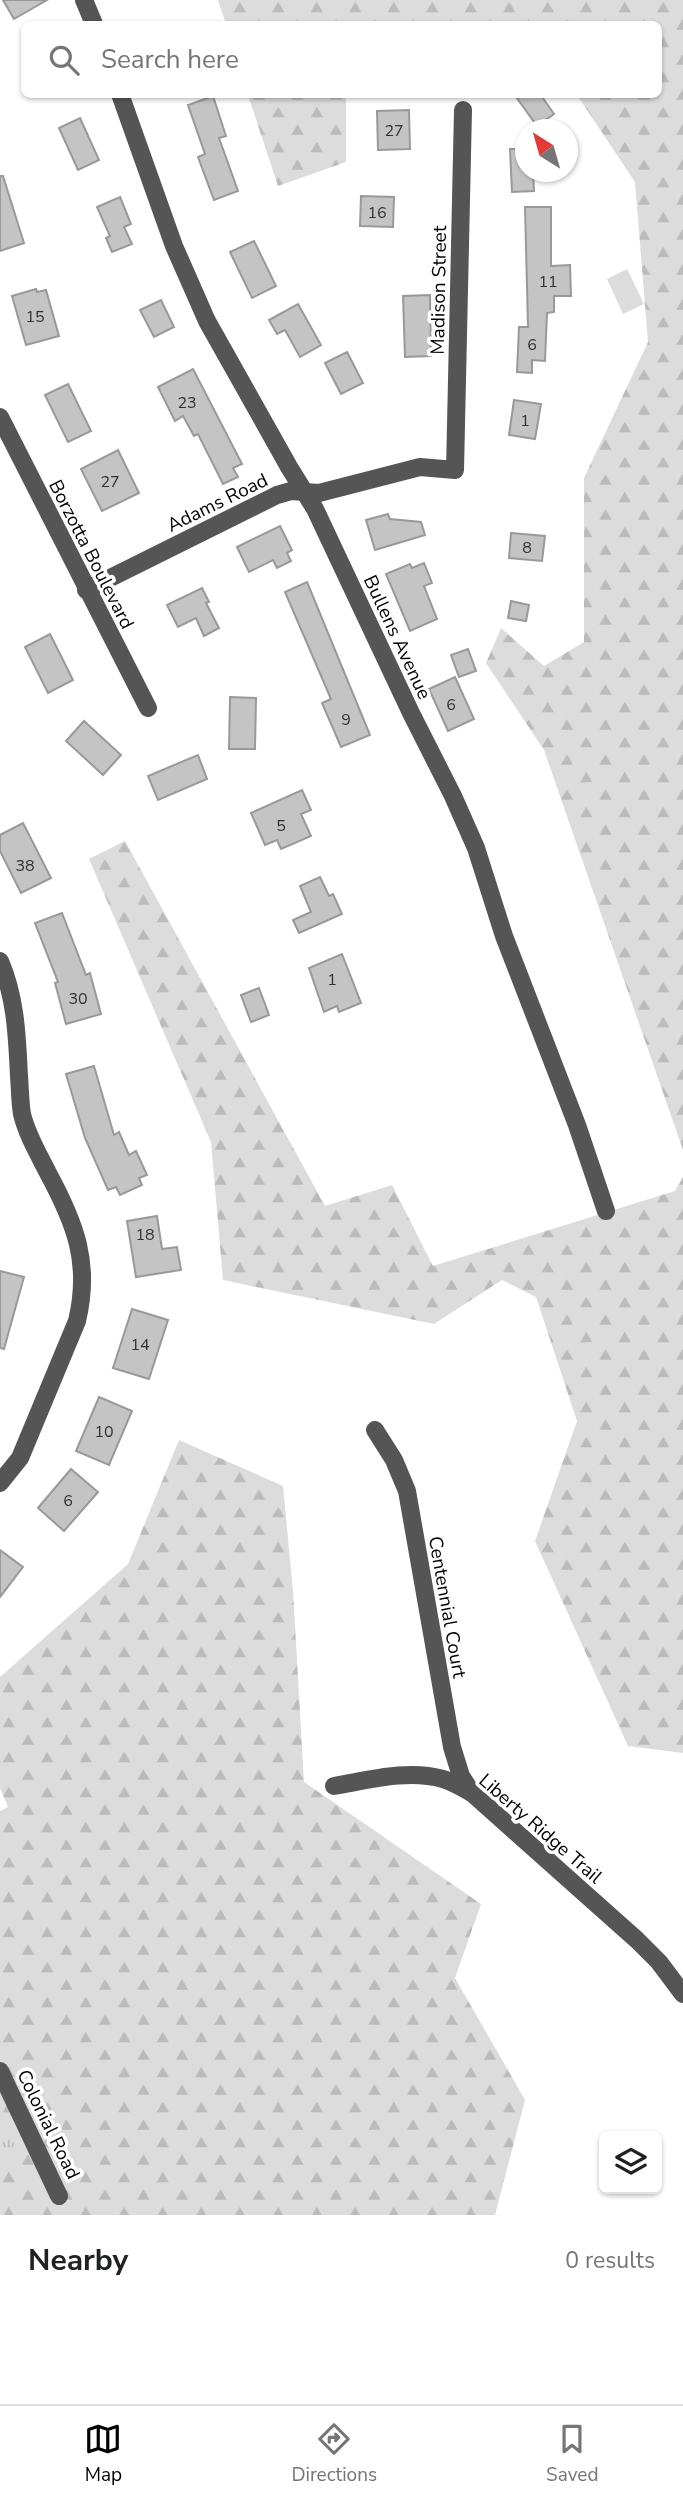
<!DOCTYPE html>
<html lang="en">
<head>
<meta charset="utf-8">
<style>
  :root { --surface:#fff; --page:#f6f6f6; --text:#202124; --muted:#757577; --line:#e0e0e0; --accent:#000 }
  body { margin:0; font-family:"Nunito Sans",sans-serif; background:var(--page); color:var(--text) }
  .controls { position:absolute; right:21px; bottom:21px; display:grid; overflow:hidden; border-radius:10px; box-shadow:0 2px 5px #0004 }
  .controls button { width:63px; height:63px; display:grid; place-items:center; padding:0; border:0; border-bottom:2px solid var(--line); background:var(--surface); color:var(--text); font:35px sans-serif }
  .compass { position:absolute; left:515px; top:119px; width:63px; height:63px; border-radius:50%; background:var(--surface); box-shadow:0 2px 5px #0004; rotate:323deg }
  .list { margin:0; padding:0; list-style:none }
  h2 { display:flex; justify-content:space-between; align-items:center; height:91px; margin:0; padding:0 28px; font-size:30px }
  h2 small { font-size:23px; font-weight:400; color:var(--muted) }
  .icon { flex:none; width:38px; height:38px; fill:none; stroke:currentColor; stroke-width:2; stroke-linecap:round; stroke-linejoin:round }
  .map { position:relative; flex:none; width:683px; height:2215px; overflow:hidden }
  .search { position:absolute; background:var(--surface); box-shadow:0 2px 5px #0004; left:21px; right:21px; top:21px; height:77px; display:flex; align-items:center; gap:18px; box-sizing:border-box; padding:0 24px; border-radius:10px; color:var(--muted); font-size:26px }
  .sheet { height:189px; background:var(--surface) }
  nav { display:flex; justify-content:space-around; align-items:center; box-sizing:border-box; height:98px; border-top:2px solid var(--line); background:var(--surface); font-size:19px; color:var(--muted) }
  nav a { display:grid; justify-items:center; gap:4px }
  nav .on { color:var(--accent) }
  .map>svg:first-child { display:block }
  .green { fill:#dcdcdc }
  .forest { fill:url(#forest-firs) }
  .park { fill:url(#park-tufts) }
  .building { fill:#c4c4c4; stroke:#999; stroke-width:2 }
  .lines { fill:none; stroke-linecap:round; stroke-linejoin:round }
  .minor { stroke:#555; stroke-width:18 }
  .labels { text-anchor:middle; stroke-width:7; stroke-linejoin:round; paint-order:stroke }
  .number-label { font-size:16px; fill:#313131 }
  .street-label { font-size:19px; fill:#000; stroke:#fff }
</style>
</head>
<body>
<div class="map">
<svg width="683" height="2215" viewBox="0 0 683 2215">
  <defs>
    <pattern id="forest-firs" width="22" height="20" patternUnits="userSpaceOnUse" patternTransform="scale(1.75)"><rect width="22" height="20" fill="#dcdcdc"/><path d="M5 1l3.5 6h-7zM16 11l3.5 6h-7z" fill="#bbb"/></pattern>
    <pattern id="park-tufts" width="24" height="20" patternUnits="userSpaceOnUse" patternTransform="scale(1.75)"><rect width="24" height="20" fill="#dcdcdc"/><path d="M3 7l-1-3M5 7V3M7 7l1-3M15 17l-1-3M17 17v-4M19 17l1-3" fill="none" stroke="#bbb"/></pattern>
  </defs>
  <rect width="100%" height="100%" fill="#fff"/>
  <path class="green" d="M627,269l17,35 -21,10 -16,-35z"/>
  <g class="forest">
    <path d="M218,0h465v1150l-139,-400 -58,-87 15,-35 43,38 40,-24v-164l64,-136 -13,-160 -58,-87 81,-1v-70h-432z"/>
    <path d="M248,95h98v67l-68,24z"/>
    <path d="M125,841l200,365 67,-21 41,81 242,-75 8,-14v576l-55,-7 -93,-205 42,-120 -41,-124 -34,-17 -68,44 -211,-44 -12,-138 -122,-283z"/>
    <path d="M179,1440l104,46 10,105 11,191 177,122 -26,74 70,122 -30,115h-495v-404l8,-4 -8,-19v-111l128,-113z"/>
  </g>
  <path class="park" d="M0,2112l16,35 -16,31z"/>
  <g class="building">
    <path d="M3,0h44l-33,19z"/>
    <path d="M514,94h26l14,20 -17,12z"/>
    <path d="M213,96l13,40 -7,2 19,53 -24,9 -16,-43 7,-3 -17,-49z"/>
    <path d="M409,110l1,39 -32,1 -1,-39z"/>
    <path d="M80,118l19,42 -21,10 -19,-42z"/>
    <path d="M510,149h16v23h7l1,19 -22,1z"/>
    <path d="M0,176h3l21,67 -24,8z"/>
    <path d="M361,196l33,1 -1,30 -33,-1z"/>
    <path d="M120,197l11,27 -7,3 8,17 -20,8 -6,-14 4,-2 -13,-29z"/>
    <path d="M525,207h26v59l19,-1 1,31h-17v16l-7,1 -2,48 -13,-1v13l-15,-1 2,-45h9z"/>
    <path d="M254,241l22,45 -24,12 -22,-46z"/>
    <path d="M36,289l1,3 9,-2 13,46 -33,9 -14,-49z"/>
    <path d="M430,295l1,61 -26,1 -2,-61z"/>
    <path d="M161,300l13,27 -20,10 -14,-27z"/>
    <path d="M298,304l23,41 -21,12 -15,-27 -8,4 -8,-14z"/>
    <path d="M347,352l16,31 -22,11 -16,-31z"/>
    <path d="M193,369l49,95 -9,4 5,9 -15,7 -25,-50 -4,2 -11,-20 -8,5 -17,-34z"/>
    <path d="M68,384l23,47 -23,11 -23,-47z"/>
    <path d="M514,400l27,4 -6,35 -26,-4z"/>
    <path d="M118,450l21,43 -37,18 -21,-42z"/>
    <path d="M388,514l2,5 31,3 4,13 -50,15 -9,-30z"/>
    <path d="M280,526l12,24 -5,3 4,8 -14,7 -4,-8 -24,12 -12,-25z"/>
    <path d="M511,533l34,3 -3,25 -33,-3z"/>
    <path d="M424,563l8,20 -8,3 13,33 -27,12 -24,-57 24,-10 2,4z"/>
    <path d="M307,582l63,153 -29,12 -19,-44 9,-4 -46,-107z"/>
    <path d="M202,588l7,14 -3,1 13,25 -15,8 -8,-18 -18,9 -11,-22z"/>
    <path d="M511,601l18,4 -3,16 -18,-3z"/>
    <path d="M50,634l23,46 -25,13 -23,-46z"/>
    <path d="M468,649l8,22 -17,6 -8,-22z"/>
    <path d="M455,677l19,42 -26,12 -19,-42z"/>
    <path d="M230,697l26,1 -1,51h-26z"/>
    <path d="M84,721l37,34 -18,20 -37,-34z"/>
    <path d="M198,755l9,24 -49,21 -10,-24z"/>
    <path d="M302,790l9,20 -10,4 10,22 -30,13 -4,-9 -12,5 -14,-32z"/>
    <path d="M23,823l28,55 -30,15 -21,-42v-16z"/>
    <path d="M320,877l9,19 4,-2 9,20 -43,19 -6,-13 18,-8 -11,-26z"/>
    <path d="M62,913l24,62 4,-2 11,41 -35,10 -11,-41 3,-1 -23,-59z"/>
    <path d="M342,954l19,49 -22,9 -2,-6 -13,6 -15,-44z"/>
    <path d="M259,988l10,27 -18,7 -10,-27z"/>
    <path d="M94,1066l20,69 5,-3 10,23 7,-4 11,24 -8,3 3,7 -22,10 -4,-8 -8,3 -23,-52 -19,-64z"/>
    <path d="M157,1216l5,33 15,-2 4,23 -45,7 -9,-56z"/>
    <path d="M0,1271l24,6 -20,72 -4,-1z"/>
    <path d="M132,1309l36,11 -19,59 -36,-11z"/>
    <path d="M99,1397l33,14 -23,54 -33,-14z"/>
    <path d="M71,1469l27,23 -34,39 -26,-23z"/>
    <path d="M0,1550l23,17 -23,30z"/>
  </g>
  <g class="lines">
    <g class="minor">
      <path d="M84,0l10,24"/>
      <path d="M120,94l54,152 33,75 82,146 26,42 96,204 42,83 23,52 28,88 73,189 29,86"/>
      <path d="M0,417l148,291"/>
      <path d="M86,590l191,-95 14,-4 28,2 101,-26 35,3 8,-360"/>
      <path d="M0,961c16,37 17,76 19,115 1,13 1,26 3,38 5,21 16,39 26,59 27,50 43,90 29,148l-57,137 -20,25"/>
      <path d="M375,1430l19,30 13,31 45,256 9,29 11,17"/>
      <path d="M334,1786c35,-6 74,-17 109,-7 10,3 20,9 29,14l165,147 22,22 24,32"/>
      <path d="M0,2071l59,125"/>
    </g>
  </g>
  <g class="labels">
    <g class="number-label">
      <text x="394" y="136">27</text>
      <text x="377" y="218">16</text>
      <text x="548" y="287">11</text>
      <text x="35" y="322">15</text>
      <text x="532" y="350">6</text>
      <text x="187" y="408">23</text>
      <text x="525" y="426">1</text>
      <text x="110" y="487">27</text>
      <text x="527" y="553">8</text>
      <text x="451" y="710">6</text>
      <text x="346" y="725">9</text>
      <text x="281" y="831">5</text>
      <text x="25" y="871">38</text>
      <text x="332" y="985">1</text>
      <text x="78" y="1004">30</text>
      <text x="145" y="1240">18</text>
      <text x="140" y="1350">14</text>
      <text x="104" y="1437">10</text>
      <text x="68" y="1506">6</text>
    </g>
    <g class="street-label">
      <text transform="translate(438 290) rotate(-89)" y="7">Madison Street</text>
      <text transform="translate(217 502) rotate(-26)" y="7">Adams Road</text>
      <text transform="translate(92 554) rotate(63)" y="7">Borzotta Boulevard</text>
      <text transform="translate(398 637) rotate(65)" y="7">Bullens Avenue</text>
      <text transform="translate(448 1607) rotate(80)" y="7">Centennial Court</text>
      <text transform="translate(541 1828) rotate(41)" y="7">Liberty Ridge Trail</text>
      <text transform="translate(49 2124) rotate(64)" y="7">Colonial Road</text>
    </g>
  </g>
</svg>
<div class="controls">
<button><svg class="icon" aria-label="layers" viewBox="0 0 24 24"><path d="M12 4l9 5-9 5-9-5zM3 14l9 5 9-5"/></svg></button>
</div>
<svg class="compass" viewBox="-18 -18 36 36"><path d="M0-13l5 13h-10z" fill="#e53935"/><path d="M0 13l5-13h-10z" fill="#757577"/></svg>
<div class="search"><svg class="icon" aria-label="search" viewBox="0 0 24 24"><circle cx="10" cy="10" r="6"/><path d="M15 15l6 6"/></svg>Search here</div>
</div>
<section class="sheet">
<h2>Nearby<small>0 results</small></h2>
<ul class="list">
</ul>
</section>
<nav>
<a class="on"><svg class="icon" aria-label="map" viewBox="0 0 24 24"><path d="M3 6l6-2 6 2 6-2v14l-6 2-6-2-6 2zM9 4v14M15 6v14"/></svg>Map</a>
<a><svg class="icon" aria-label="directions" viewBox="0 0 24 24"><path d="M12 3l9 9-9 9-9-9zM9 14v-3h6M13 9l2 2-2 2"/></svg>Directions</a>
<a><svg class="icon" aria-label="saved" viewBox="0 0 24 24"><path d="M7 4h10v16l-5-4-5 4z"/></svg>Saved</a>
</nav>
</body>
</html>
